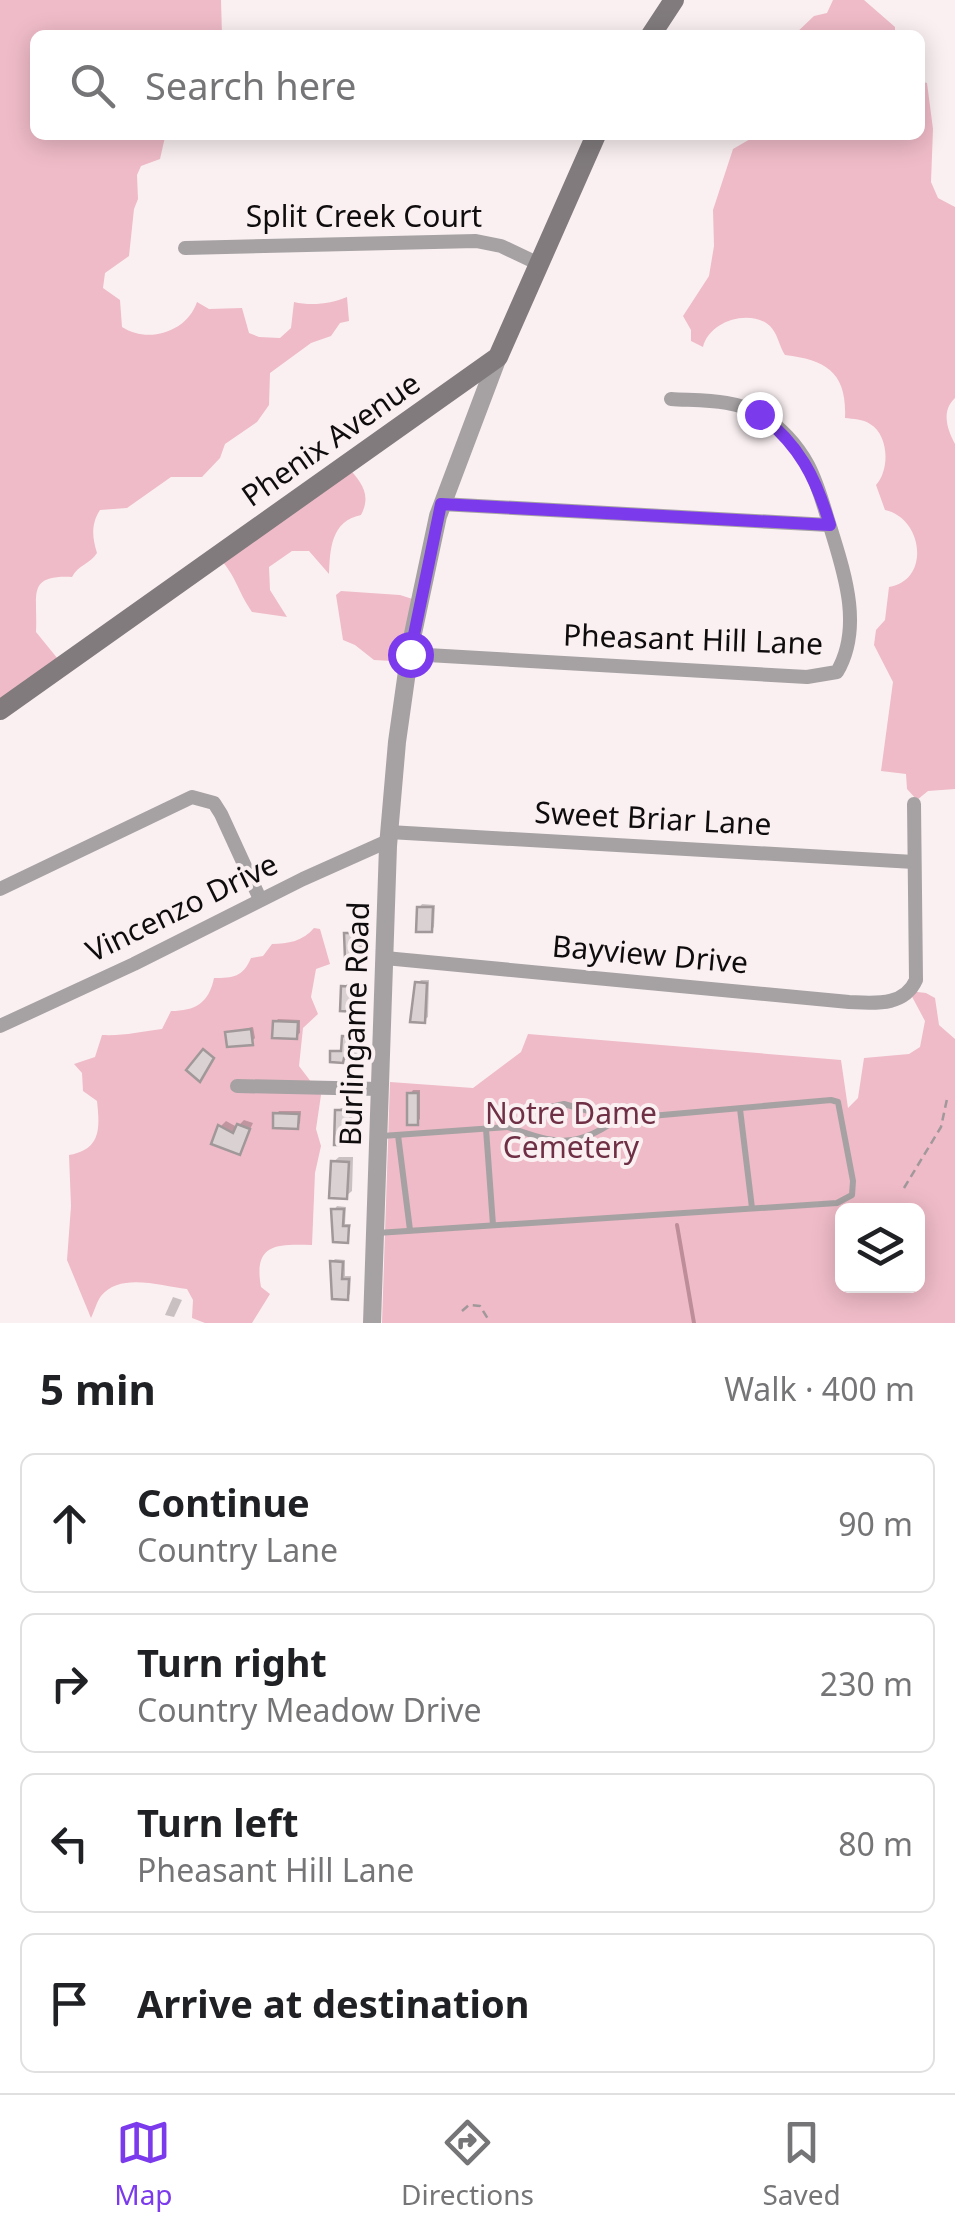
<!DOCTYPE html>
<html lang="en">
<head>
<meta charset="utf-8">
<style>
  :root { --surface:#fff; --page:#f6f6f6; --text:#202124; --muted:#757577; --line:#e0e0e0; --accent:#7c3aed }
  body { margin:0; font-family:"Noto Sans",sans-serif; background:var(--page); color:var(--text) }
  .controls { position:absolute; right:30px; bottom:30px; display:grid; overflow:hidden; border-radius:15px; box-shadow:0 5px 25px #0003 }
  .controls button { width:90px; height:90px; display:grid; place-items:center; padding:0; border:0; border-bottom:2px solid var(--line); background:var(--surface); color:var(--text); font:50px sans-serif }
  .stop { position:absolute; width:30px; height:30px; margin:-22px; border:8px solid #7c3aed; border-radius:50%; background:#fff }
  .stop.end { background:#7c3aed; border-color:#fff; box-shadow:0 2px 10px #0008 }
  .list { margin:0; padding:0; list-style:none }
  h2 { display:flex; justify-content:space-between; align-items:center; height:130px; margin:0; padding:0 40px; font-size:42px }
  h2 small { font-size:32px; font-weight:400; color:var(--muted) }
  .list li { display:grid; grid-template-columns:65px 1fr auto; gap:30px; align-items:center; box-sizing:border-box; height:140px; margin:0 20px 20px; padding:0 20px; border:2px solid var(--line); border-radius:15px }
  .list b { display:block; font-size:38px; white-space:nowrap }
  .list p { margin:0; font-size:32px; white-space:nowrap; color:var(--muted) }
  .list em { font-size:32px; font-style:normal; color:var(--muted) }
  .icon { flex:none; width:55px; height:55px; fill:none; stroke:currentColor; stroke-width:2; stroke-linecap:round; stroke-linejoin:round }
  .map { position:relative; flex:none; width:955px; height:1323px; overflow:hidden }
  .search { position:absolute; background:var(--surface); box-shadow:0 5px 25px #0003; left:30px; right:30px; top:30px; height:110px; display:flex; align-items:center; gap:25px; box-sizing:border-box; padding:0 35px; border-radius:15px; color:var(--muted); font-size:38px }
  .sheet { height:770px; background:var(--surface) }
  nav { display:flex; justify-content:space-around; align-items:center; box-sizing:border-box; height:140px; border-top:2px solid var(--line); background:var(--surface); font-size:28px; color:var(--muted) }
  nav a { display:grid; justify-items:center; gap:5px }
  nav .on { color:var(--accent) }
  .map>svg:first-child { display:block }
  .green { fill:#efbbc8; fill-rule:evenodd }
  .shadow { fill:#0003 }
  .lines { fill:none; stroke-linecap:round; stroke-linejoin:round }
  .stream { stroke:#bd8d99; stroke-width:4 }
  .building { fill:#dad1d3; stroke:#a1989a; stroke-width:2.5 }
  .path { stroke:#a0989a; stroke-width:2.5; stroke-dasharray:8 5; stroke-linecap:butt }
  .service { stroke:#a6a2a3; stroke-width:6 }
  .minor { stroke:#a6a2a3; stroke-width:14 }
  .tertiary { stroke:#a6a2a3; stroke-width:18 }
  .secondary { stroke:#817b7d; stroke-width:20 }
  .route { stroke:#7c3aed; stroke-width:12 }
  .labels { text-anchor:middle; stroke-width:8; stroke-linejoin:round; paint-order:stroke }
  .street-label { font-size:30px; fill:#0f0c0d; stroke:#faf0f2 }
  .park-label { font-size:30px; fill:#6f3045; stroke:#faf0f2 }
</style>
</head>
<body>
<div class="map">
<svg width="955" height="1323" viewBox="0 0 955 1323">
  <rect width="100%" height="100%" fill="#faf0f2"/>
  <g class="green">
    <path d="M0,0h221l1,35h-187v100h151l-21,2 -5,22 -19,7 -4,9 1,24 -4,10 -5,47 -24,17 -2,15 17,12 2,27c26,17 65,5 75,-25l12,7 33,-1 7,25 10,4 21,1 11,-10 3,-26c17,4 37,2 53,-5l2,24 -9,2 -9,13 -20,7 -41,30 -1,32 -12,17 -32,22 -5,14 -18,19h-31l-44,31 -27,2c-9,14 -8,27 -3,43 -7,11 -19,12 -25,24 -46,-2 -34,17 -36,55l26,32 -62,46z"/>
    <path d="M833,0h31l31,27v8h-101l20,-19 13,-3z"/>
    <path d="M920,81l7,2 6,46 -2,53 7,16 17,9v191c-14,13 -8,31 0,46v345l-27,2 -11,9 -10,-11 -1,-15 -25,-3 12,-89 -19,-37 2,-15 9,-10 4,-33c42,-7 34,-69 -4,-77l-9,-25c14,-15 13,-50 -6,-61 -7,-5 -17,-5 -25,-6 2,-45 -18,-58 -60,-63 -6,-9 -7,-21 -15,-29 -20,-18 -61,-5 -67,21l-12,-6v-11l-8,-14 26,-40 5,-30 -1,-36 20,-61 24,-14h163z"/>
    <path d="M347,466c14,16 25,28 14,49 -30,6 -31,34 -32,59l-20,-23h-17l-23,16 1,23 17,27 -35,-5c-15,-21 -16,-38 -35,-56z"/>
    <path d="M341,591l59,4 19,6 -10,61 -35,-2 -19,-15 -12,-5 -7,-45z"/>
    <path d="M314,928l6,1 10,35 -14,5 -5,28 7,17 -15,14 -4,38 22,29 -5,34 5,17 -6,27 -3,72c-35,-1 -59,-2 -51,42l9,7 -18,29h-47l-13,-5 1,-18 -6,-11c-26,-3 -67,-17 -86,7 -4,5 -7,16 -10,22l-24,-58 4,-54 -2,-51c32,-6 31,-26 28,-54l-14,-10 -1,-18 -8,-9 21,-7 7,-22c21,1 38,-3 60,-6l9,-18c24,0 38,-8 43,-33 19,0 29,-1 37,-20l12,-2 9,-12c16,0 31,-3 42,-16z"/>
    <path d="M909,991l17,2 9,5 4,27 16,14v284h-573l8,-241 83,6 48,-36 7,-18 313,26 7,48 10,-10 6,-40 45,-4 11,-7 5,-26zM842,1210h76v76h-76z"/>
  </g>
  <g class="shadow">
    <path d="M422,904l13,1 -1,22 -3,3 -12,-22z"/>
    <path d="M350,931h12l1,21 -3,4 -13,-22z"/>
    <path d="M421,980h8l-1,37 -4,3 -6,-37z"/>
    <path d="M347,984l13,1 -1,21 -3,3 -12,-22z"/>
    <path d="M278,1019l22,1v13l-4,3 -21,-14z"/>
    <path d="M253,1027l2,11 -4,4 -23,-9z"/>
    <path d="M347,1034h11v19l-4,3 -21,-4 11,-3z"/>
    <path d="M413,1090h7v29l-3,3 -7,-28z"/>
    <path d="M341,1108h12l-2,31 -3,4 -10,-32z"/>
    <path d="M279,1111h22l-1,12 -3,4 -21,-13z"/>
    <path d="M244,1120l9,3 -14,29 -19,-25 6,-6 11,6z"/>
    <path d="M339,1157h14l-1,34 -6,5 -13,-34z"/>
    <path d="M337,1206l9,1 -1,17h6l-4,16 -13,-30z"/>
    <path d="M335,1259l10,1v16h6l-1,18 -3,3 -15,-35z"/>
    <path d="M173,1297l9,3 -8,17 -9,-2z"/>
  </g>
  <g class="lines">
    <path class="stream" d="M677,1225l17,98"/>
  </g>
  <g class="building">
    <path d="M417,907h16l-1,25h-16z"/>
    <path d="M344,933h16l1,25 -16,1z"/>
    <path d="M415,982l12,1 -2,40 -15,-1z"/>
    <path d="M341,986l17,1 -1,25 -17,-1z"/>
    <path d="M273,1021l25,1 -1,17 -25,-1z"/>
    <path d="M251,1029l2,16 -26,2 -2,-15z"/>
    <path d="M342,1036l14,1 -1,22 -11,-1 -1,5 -13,-1v-11h11z"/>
    <path d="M203,1049l11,9 -14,24 -14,-12z"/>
    <rect x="407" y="1093" width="11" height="32"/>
    <path d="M335,1110h16l-2,35h-15z"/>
    <path d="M273,1113l26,1 -1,15 -25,-1z"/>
    <path d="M237,1124l13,5 -10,26 -29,-11 7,-19 15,8z"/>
    <path d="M331,1161l18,1 -2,37 -18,-1z"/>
    <path d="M331,1209h13l-1,17h6l-1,17 -15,-1z"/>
    <path d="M330,1261l13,1 -1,17h7l-1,21 -16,-1z"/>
  </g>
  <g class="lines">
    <g class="path">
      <path d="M904,1188l37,-61 6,-28"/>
      <path d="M462,1311l7,-6 11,1 8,13"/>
    </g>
    <g class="service">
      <path d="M740,1109l12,99"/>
      <path d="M508,1127c46,16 66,23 108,-7"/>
      <path d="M486,1129l7,96"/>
      <path d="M398,1135l12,95"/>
      <path d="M377,1233l460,-30 15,-8 1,-14 -15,-79 -7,-2 -214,19 -53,-15 -18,4 -38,19 -126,9"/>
    </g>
    <g class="minor">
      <path d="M185,248l291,-7 25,5 38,18"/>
      <path d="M441,504l388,21"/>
      <path d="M410,654l397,23 30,-5c27,-46 6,-103 -8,-149 -6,-19 -11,-39 -21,-58 -11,-20 -28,-38 -47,-50 -25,-16 -61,-14 -90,-16"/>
      <path d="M389,832l525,30"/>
      <path d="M0,889l192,-92 22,6 7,11 39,85"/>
      <path d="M385,958l464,44c25,1 55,5 67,-22l-2,-176"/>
      <path d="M0,1026l134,-62 169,-85 85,-38"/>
      <path d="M237,1086l143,3"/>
    </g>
    <path class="tertiary" d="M372,1323l16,-477 9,-104 14,-99 27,-127 60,-159"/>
    <g class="secondary">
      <path d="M651,35l23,-35"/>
      <path d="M0,710l498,-353 98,-222"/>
    </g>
  </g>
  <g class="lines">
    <path class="route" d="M410,654l31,-150 389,21c-14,-47 -31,-81 -71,-111"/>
  </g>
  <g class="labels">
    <g class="street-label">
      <text x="364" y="227">Split Creek Court</text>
      <text transform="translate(331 440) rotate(-35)" y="10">Phenix Avenue</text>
      <text transform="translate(693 640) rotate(2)" y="10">Pheasant Hill Lane</text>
      <text transform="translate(653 819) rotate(3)" y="10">Sweet Briar Lane</text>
      <text transform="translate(182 908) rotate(-26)" y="10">Vincenzo Drive</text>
      <text transform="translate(650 955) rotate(5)" y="10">Bayview Drive</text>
      <text transform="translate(355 1024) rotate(-88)" y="10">Burlingame Road</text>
    </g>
    <g class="park-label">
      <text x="571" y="1124">Notre Dame<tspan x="571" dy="34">Cemetery</tspan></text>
    </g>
  </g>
</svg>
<div class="controls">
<button><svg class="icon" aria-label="layers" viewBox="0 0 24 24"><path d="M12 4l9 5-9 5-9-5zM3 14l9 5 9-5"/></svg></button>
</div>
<div class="stop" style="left:410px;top:654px"></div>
<div class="stop end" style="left:759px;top:414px"></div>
<div class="search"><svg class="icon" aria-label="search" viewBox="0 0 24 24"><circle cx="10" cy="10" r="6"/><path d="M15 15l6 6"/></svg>Search here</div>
</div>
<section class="sheet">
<h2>5 min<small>Walk · 400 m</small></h2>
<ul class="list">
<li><svg class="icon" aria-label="ahead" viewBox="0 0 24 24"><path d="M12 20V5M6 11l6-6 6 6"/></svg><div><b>Continue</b><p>Country Lane</p></div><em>90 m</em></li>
<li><svg class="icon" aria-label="right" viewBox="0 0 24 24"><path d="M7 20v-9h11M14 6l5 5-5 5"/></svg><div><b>Turn right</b><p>Country Meadow Drive</p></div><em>230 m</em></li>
<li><svg class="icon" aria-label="left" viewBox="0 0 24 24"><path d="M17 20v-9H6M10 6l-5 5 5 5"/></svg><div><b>Turn left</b><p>Pheasant Hill Lane</p></div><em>80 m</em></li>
<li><svg class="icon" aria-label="arrive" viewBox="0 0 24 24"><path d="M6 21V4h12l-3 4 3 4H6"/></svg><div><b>Arrive at destination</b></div></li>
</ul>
</section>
<nav>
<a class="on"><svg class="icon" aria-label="map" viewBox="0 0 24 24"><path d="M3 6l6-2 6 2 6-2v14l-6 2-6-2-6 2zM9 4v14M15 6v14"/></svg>Map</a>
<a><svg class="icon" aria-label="directions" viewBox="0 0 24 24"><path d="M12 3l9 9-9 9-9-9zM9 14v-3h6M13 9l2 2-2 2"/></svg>Directions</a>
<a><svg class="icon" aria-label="saved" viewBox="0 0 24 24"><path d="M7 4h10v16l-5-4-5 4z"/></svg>Saved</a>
</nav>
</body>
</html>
